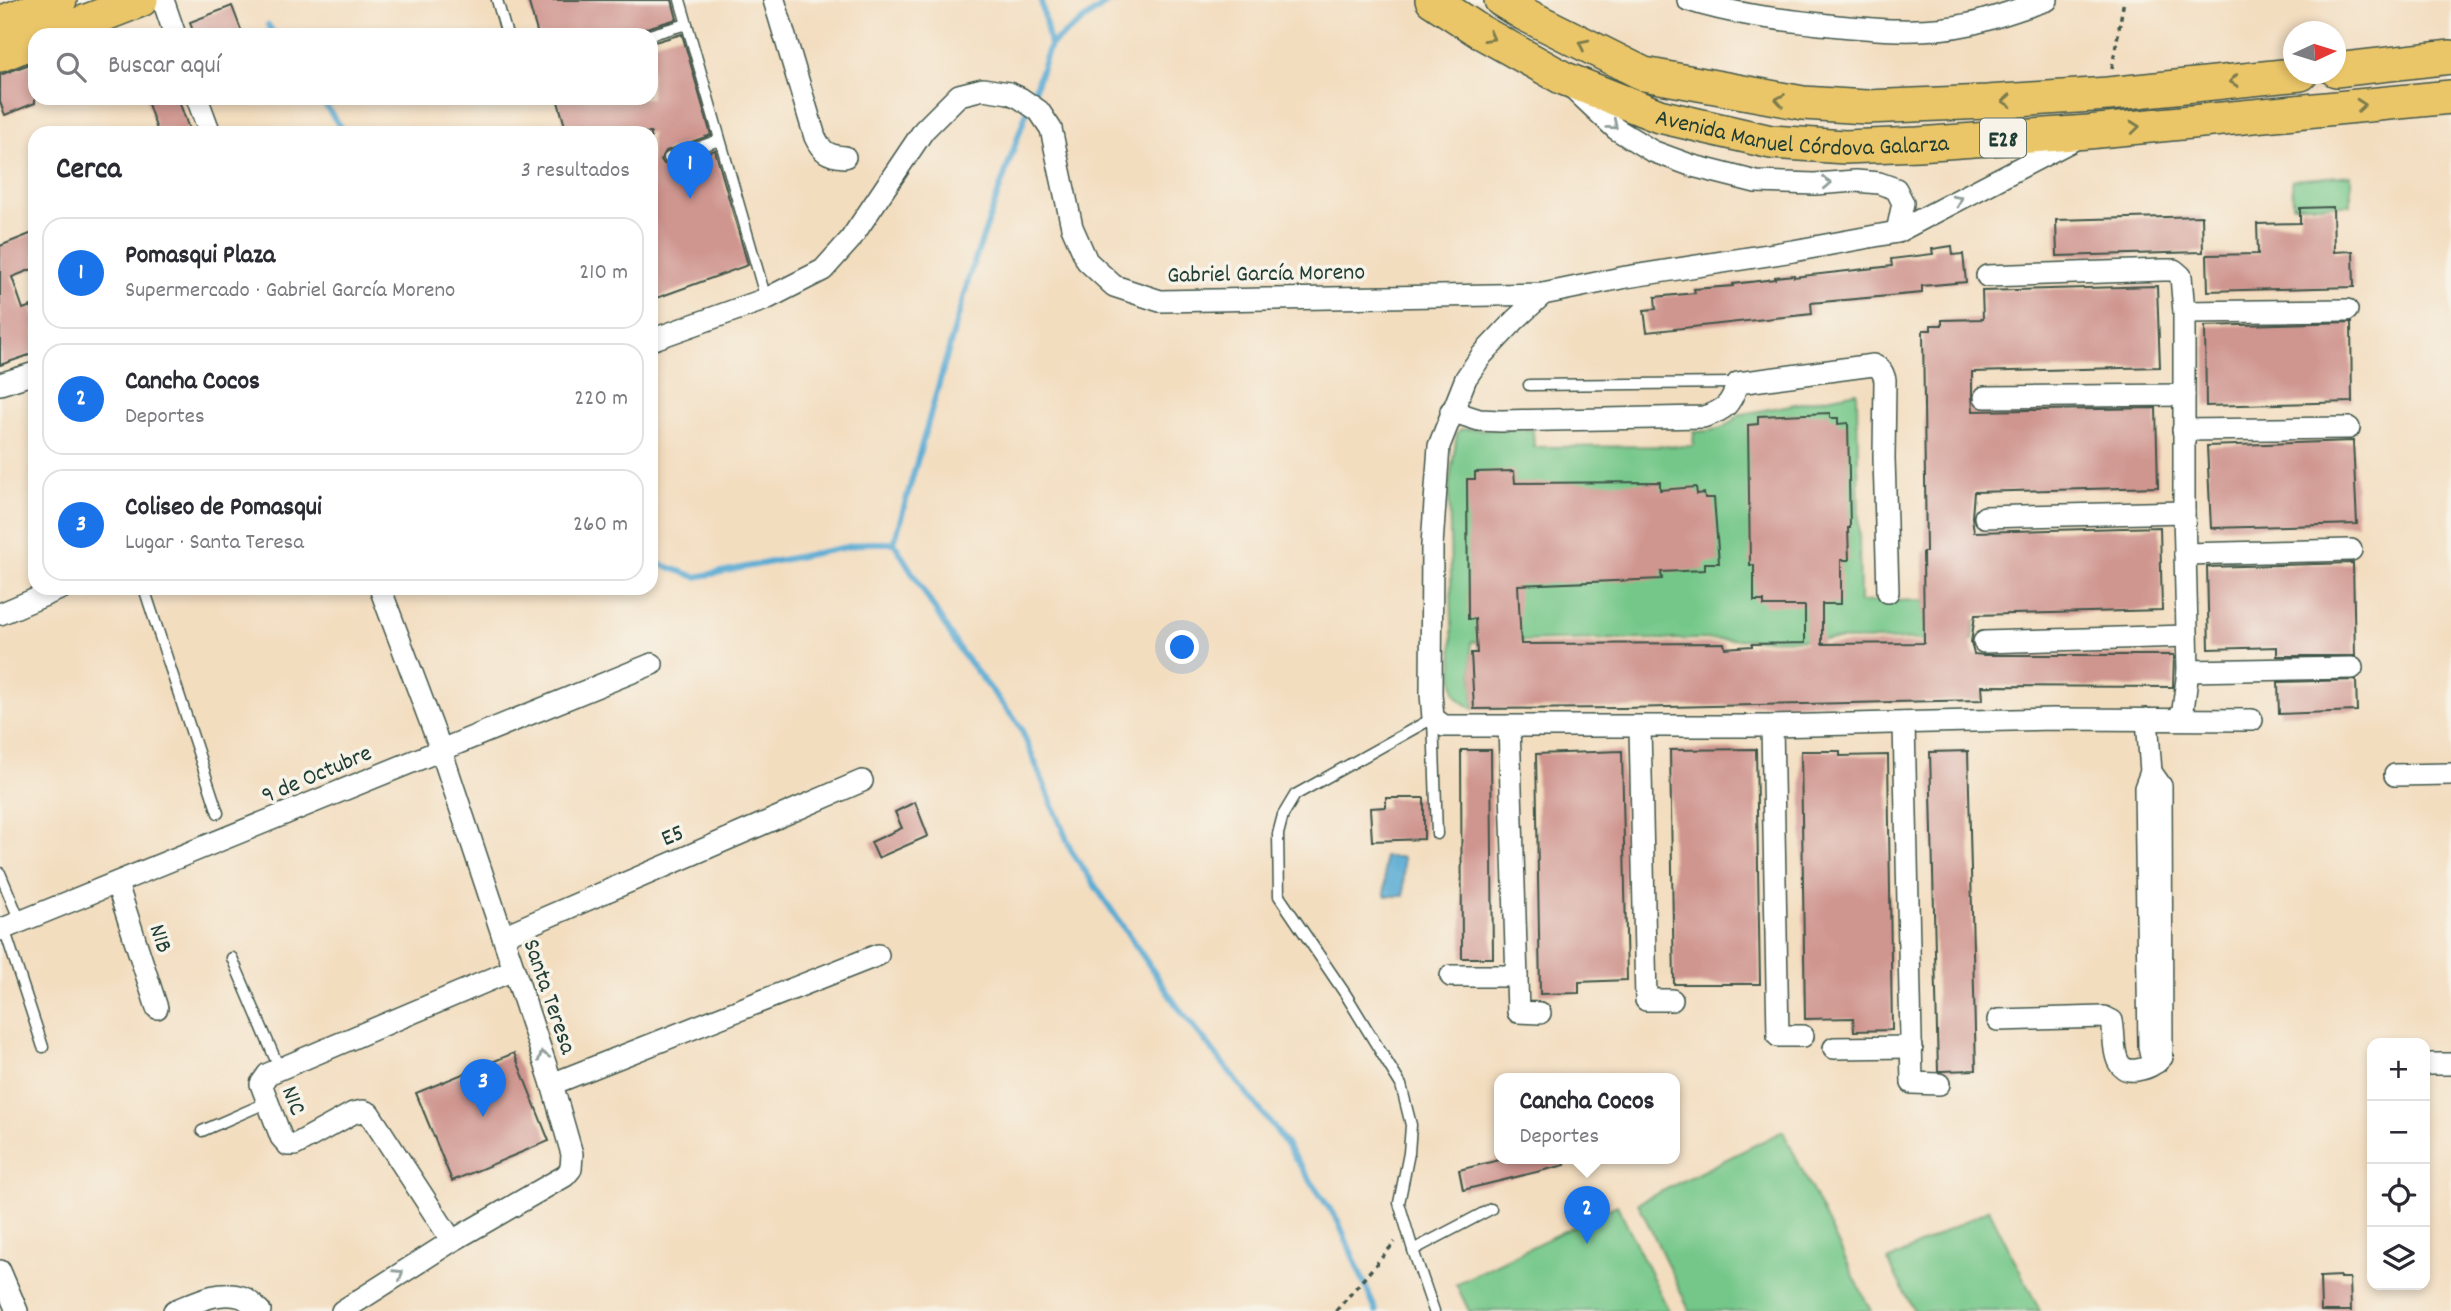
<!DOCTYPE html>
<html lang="es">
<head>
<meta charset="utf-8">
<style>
  :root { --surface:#fff; --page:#f7f7f7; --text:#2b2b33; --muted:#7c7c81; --line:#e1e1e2; --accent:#1a73e8 }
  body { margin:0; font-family:Dekko,sans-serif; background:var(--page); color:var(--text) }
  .controls { position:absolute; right:21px; bottom:21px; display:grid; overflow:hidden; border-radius:14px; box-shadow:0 4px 10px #0003 }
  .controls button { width:63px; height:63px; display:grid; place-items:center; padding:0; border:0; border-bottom:2px solid var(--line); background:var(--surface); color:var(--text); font:35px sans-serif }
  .compass { position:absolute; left:2283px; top:21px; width:63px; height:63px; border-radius:50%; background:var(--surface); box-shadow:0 4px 10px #0003; rotate:86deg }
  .you { position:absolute; left:1183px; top:648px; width:24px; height:24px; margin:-18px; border:5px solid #fff; border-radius:50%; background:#1a73e8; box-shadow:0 0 0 10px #1a73e833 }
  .badge { display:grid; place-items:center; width:46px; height:46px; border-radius:50%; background:var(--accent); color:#fff; font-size:23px; font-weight:700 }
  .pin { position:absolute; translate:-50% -58px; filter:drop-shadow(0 2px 4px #0008) }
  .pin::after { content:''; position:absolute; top:37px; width:24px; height:21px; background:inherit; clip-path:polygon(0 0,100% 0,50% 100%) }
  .popup { position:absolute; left:1494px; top:1073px; width:186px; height:91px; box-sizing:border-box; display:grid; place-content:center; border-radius:14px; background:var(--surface); filter:drop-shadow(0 2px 5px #0005); font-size:23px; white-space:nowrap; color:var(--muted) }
  .popup b { font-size:26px; color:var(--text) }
  .popup::after { content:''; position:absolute; left:50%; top:100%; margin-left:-14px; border:14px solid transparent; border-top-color:var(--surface) }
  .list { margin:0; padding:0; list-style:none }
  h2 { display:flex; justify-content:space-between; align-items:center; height:91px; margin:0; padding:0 28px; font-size:30px }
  h2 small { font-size:23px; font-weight:400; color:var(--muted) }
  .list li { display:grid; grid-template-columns:46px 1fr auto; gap:21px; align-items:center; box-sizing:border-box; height:112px; margin:0 14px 14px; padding:0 14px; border:2px solid var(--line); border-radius:21px }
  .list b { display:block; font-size:26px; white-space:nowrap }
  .list p { margin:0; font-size:23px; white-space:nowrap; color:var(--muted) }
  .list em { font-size:23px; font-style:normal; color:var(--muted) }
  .icon { flex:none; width:38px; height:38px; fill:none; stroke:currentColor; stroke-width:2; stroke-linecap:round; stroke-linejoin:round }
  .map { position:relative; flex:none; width:2451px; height:1311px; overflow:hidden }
  .search { position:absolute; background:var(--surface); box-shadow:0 4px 10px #0003; left:28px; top:28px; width:630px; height:77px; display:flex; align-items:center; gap:18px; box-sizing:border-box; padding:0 24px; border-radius:21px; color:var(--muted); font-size:26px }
  .panel { position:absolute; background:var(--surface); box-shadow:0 4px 10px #0003; left:28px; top:126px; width:630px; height:469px; border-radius:21px }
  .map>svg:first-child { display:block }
  .green { fill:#75c789; stroke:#4a825e; stroke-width:2 }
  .water { fill:#58aad3; stroke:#3c7484; stroke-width:2 }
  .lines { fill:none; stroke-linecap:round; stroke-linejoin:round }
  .stream { stroke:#58aad3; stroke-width:6 }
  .building { fill:#cf958f }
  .service-casing { stroke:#3f5549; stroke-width:13 }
  .minor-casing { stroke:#3f5549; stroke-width:24 }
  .primary-casing { stroke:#3f5549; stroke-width:36 }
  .path { stroke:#3f5549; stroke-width:3.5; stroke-dasharray:5 5; stroke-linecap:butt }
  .service { stroke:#fff; stroke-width:10 }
  .minor { stroke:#fff; stroke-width:21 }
  .primary { stroke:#ebc669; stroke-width:33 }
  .oneway { stroke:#7b7b4c }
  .oneway2 { stroke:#8f9e9a }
  .labels { text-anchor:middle; stroke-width:7; stroke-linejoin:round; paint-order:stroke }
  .shield { fill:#f7f3e8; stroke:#60746a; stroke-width:2 }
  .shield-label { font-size:23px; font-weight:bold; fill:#1f3d34 }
  .street-label { font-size:24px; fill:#1f3d34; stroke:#f7f3e8 }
</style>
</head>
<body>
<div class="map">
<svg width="2451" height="1311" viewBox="0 0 2451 1311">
  <rect width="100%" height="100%" fill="#f7f3e8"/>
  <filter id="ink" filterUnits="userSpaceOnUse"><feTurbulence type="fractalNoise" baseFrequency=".0143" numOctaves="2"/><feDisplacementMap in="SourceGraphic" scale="14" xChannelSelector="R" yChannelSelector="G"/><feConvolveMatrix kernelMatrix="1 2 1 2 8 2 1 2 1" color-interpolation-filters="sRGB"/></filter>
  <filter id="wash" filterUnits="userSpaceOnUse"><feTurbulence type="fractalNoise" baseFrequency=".00686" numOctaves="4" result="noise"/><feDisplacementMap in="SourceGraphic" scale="28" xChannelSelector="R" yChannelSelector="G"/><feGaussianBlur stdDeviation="1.57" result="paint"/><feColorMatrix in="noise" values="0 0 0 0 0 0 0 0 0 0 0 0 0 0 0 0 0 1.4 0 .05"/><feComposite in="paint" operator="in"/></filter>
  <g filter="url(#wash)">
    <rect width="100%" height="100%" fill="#f3ddbf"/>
    <g class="green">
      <path d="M2351,175v30h-58l-1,-25z"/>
      <path d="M1857,392l3,210 64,-2v21l10,4 41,-4 -2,19 -368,-1 -134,3 3,67c-22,-12 -20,-16 -21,-39l-4,-183 8,-54 4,-4 72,1 1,17 159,-1 1,-14c17,-1 34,-2 44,-17z"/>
      <path d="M1783,1131l88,180h-181l-52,-108z"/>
      <path d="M1617,1205l52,106h-200l-13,-27z"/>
      <path d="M1989,1209l51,102h-126l-26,-50z"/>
    </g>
    <path class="water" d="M1384,857h19l1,39h-19z"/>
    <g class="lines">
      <g class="stream">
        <path d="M1041,0l9,45"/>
        <path d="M268,25l7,10"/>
        <path d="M320,98l25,35"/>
        <path d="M894,543l76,-269 80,-229 58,-43 16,-2"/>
        <path d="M651,561l45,16 171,-34h27l67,109 59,74 52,126 105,154 99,124 62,91 38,90"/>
      </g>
    </g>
    <g id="blocks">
      <g class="building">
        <path d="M528,0h144l5,19 -31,9 -5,7h-103z"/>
        <path d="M232,6l11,29h-49l-4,-13z"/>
        <path d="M682,34l29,101 -45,16 -5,9 3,4 7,2 44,-16 33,115 -97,35v-167h-84l-10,-35h94v-55z"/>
        <path d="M35,62v41l-30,12 -5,-13v-27z"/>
        <path d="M146,98h32l11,31 -12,4h-19z"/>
        <path d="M2333,207l1,45 19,-1 1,36 -146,4 -1,-36 51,-1 -1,-30 43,-1v-15z"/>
        <path d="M2202,216l1,36 -146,4 -1,-36z"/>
        <path d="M35,232v36l-23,9 11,32 8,-3 4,13v34l-35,12v-119z"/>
        <path d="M1952,246l1,9 10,-1 3,28 -44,4v7l-111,10 1,11 -165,18 -3,-22 12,-1 -1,-12 40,-4 -1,-4 39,-3v-2l42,-5v-2l19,-2v2l98,-11 -1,-7 42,-5 -1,-5z"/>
        <path d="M2157,286l3,81 -188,5v24l1,15 183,-3 2,79 -184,5 -2,25 2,15 186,-5 2,83 -187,5 -4,28 3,11 10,1h190l-1,32 -191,-1 1,14 -359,8 -150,1 -3,-56h6l-2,-34h-7l-1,-140h8v-7l39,-1 1,12 145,-1v8l36,-3 1,7 7,-1 1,5h9l5,65h-14v7l-44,2 1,7 -144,6 3,59 203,-1 1,5 27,-2v-2l53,-1v-37h-41v-5h-10v-36h-4l-2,-140 10,-1v-8l72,-3v5h8v6l10,-1 2,105h-2l1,32h-8v44h-19v40l102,-1 -1,-91h3l-3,-222h8v-5h11v-5l41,-1 -1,-28z"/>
        <path d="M2351,322l1,80 -146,4 -1,-80z"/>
        <path d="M2353,441l4,83 -146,4 -4,-82z"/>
        <path d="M2353,563l2,93h-78v-9l-68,2 -2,-82z"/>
        <path d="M2356,680l1,31 -78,3 -1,-32z"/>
        <path d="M1756,749l4,235h-86l-4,-234z"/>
        <path d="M1461,750h30l2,208h-31z"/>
        <path d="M1622,751l5,229 -48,2v11l-39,1 -4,-240z"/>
        <path d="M1801,751h39v5l48,-1 4,275 -38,1 -1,-13 -48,1z"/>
        <path d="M1968,751l8,319 -35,1h-3l-8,-319z"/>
        <path d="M1386,798h38v41l-52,2 -2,-33 16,-1z"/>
        <path d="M915,802l13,34 -50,22 -7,-16 31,-14 -7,-16z"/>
        <path d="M514,1053l35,88 -97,40 -36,-88z"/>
        <path d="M1507,1158h57l1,7 -102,25 -4,-20z"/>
        <path d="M2340,1276v2h10l1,33h-30l-1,-34z"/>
      </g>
    </g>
  </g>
  <g filter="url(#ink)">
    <use href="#blocks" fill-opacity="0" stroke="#3f5549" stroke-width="2"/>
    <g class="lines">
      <defs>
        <g id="service">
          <path d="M497,0l10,35"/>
          <path d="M680,0l86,299"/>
          <path d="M649,35l38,-11"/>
          <path d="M669,158l50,-18"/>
          <path d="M1529,385l209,-2"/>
          <path d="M144,588l74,225"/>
          <path d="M1437,834l-4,-116 -138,77 -12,20 -5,19 1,62 67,99 55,90 10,40 -2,28 -10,50 14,47 78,-41"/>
          <path d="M0,873l20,48"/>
          <path d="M4,928l39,119"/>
          <path d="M232,958l48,112"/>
          <path d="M202,1131l66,-29"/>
          <path d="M1413,1250l21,61"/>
        </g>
        <g id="minor">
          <path d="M163,0l12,35"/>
          <path d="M774,0l41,137c7,15 13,19 30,20"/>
          <path d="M1688,0c45,14 85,19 132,24 49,5 101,11 150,0 26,-6 52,-16 77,-24"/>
          <path d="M1575,90l41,39 36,22 41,15 63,16 59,2 41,-3 23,2 17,6 7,14 -6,29"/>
          <path d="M197,98l13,35"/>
          <path d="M1987,276l176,-6h11l7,6 3,36v200l4,159 -5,39 -5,8"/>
          <path d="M1543,294l-28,26 -33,35 -16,23 -27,68 -7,99 -1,149 2,24 11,8h328l280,-7 200,1"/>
          <path d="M2184,312l163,-2"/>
          <path d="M651,340l115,-41 57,-29 27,-30 74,-110 35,-35 24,-6 26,4 11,5 19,13 12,18 21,98 15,34 27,25 46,15 383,-7 83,-17 167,-26 104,-19 180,-94"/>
          <path d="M0,384l35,-11"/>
          <path d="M1985,397l199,-2"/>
          <path d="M1451,411l28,9 22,1 202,-4c23,-7 27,-12 35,-34l135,-18c8,3 10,7 12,15l-1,78 4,134"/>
          <path d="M2183,430l166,-2"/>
          <path d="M1985,517l199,-5"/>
          <path d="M2185,554l166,-4"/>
          <path d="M0,614l62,-26"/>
          <path d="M1984,642l203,-6"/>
          <path d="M2188,671l164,-3"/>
          <path d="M2147,719l4,53 -6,16 4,258 3,14 5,2"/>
          <path d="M1904,723l8,360 27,1"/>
          <path d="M1509,726l9,286 22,1"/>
          <path d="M1772,726l6,310h25"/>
          <path d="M1640,727l6,273h26"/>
          <path d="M2395,775l56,-1"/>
          <path d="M117,884l40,124"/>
          <path d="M0,930l652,-266"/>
          <path d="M503,936l359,-155"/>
          <path d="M1451,976h66"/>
          <path d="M1998,1020l106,-3 8,4c4,17 -3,53 25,49 11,-2 17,-5 25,-13l-1,-271 -10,-14"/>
          <path d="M1834,1048l78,-1"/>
          <path d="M2425,1064h26"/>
          <path d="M552,1084l326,-129"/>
          <path d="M452,1241l-83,-128 -6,-2 -10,2 -58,32h-7l-7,-8 -20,-53 7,-10 245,-104"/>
          <path d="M0,1271l17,40"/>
          <path d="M174,1311c20,-8 45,-22 68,-14 7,3 12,9 18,14"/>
          <path d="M342,1311l110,-70 113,-65 6,-7 1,-15 -20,-70 -111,-334 -61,-162"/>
        </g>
        <g id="primary">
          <path id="s1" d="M1432,0l47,31 84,47 96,38 112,26 74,5 73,-3 170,-12 363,-35"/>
          <path d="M1501,0l23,14 120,60 159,29 63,4 121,-5 121,-8 193,-20"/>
          <path d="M0,23l60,-23"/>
          <path d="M51,35l90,-35"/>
          <path d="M0,55l35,-14"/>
          <path d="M2336,70l115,-13"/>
        </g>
      </defs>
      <use href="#service" class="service-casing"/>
      <use href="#minor" class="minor-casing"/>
      <use href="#primary" class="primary-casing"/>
      <g class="path">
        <path d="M2112,68l12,-68"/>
        <path d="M1336,1311l59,-69"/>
      </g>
      <use href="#service" class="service"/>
      <use href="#minor" class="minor"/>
      <use href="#primary" class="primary"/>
    </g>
    <defs><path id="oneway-chevron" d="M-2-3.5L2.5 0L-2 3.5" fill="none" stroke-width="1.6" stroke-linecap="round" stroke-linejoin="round" transform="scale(1.75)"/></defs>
    <g class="oneway">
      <use href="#oneway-chevron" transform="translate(1490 37) rotate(29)"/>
      <use href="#oneway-chevron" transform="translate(1583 44) rotate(-154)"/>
      <use href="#oneway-chevron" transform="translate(2234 81) rotate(174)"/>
      <use href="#oneway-chevron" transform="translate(1780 100) rotate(-171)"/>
      <use href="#oneway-chevron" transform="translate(2007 101) rotate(176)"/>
      <use href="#oneway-chevron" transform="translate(2361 105) rotate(-5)"/>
      <use href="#oneway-chevron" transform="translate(2135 127) rotate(-6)"/>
    </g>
    <g class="oneway2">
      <use href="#oneway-chevron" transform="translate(1613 125) rotate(40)"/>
      <use href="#oneway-chevron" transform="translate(1827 183) rotate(-3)"/>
      <use href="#oneway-chevron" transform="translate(1958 200) rotate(-28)"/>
      <use href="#oneway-chevron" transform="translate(543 1056) rotate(-109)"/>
      <use href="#oneway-chevron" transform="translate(399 1274) rotate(-33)"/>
    </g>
  </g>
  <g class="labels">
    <rect class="shield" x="1980" y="118.5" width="46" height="39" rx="5"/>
    <g class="shield-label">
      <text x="2003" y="146">E28</text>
    </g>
    <g class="street-label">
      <text dy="8" stroke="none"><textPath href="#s1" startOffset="401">Avenida Manuel Córdova Galarza</textPath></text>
      <text transform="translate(1266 272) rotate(-1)" y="8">Gabriel García Moreno</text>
      <text transform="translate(316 773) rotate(-23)" y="8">9 de Octubre</text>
      <text transform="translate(672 834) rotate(-23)" y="8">E5</text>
      <text transform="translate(162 938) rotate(72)" y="8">N1B</text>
      <text transform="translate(551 996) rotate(71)" y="8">Santa Teresa</text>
      <text transform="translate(295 1100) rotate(68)" y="8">N1C</text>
    </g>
  </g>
</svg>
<div class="controls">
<button>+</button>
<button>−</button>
<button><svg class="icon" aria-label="locate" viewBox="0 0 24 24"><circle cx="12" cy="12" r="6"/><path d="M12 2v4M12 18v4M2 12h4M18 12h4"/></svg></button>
<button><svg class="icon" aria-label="layers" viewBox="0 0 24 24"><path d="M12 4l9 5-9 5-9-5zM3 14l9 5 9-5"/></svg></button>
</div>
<svg class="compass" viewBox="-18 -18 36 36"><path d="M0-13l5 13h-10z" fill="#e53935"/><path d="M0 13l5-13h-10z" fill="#7c7c81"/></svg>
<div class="you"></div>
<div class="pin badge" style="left:690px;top:199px">1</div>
<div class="pin badge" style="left:1587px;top:1244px">2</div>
<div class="popup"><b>Cancha Cocos</b>Deportes</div>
<div class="pin badge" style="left:483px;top:1117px">3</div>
<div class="search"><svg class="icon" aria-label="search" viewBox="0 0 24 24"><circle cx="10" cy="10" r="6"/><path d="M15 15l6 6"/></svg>Buscar aquí</div>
<section class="panel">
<h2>Cerca<small>3 resultados</small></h2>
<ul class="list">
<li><span class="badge">1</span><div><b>Pomasqui Plaza</b><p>Supermercado · Gabriel García Moreno</p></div><em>210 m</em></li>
<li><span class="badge">2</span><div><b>Cancha Cocos</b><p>Deportes</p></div><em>220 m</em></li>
<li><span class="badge">3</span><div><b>Coliseo de Pomasqui</b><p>Lugar · Santa Teresa</p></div><em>260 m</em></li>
</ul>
</section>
</div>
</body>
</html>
